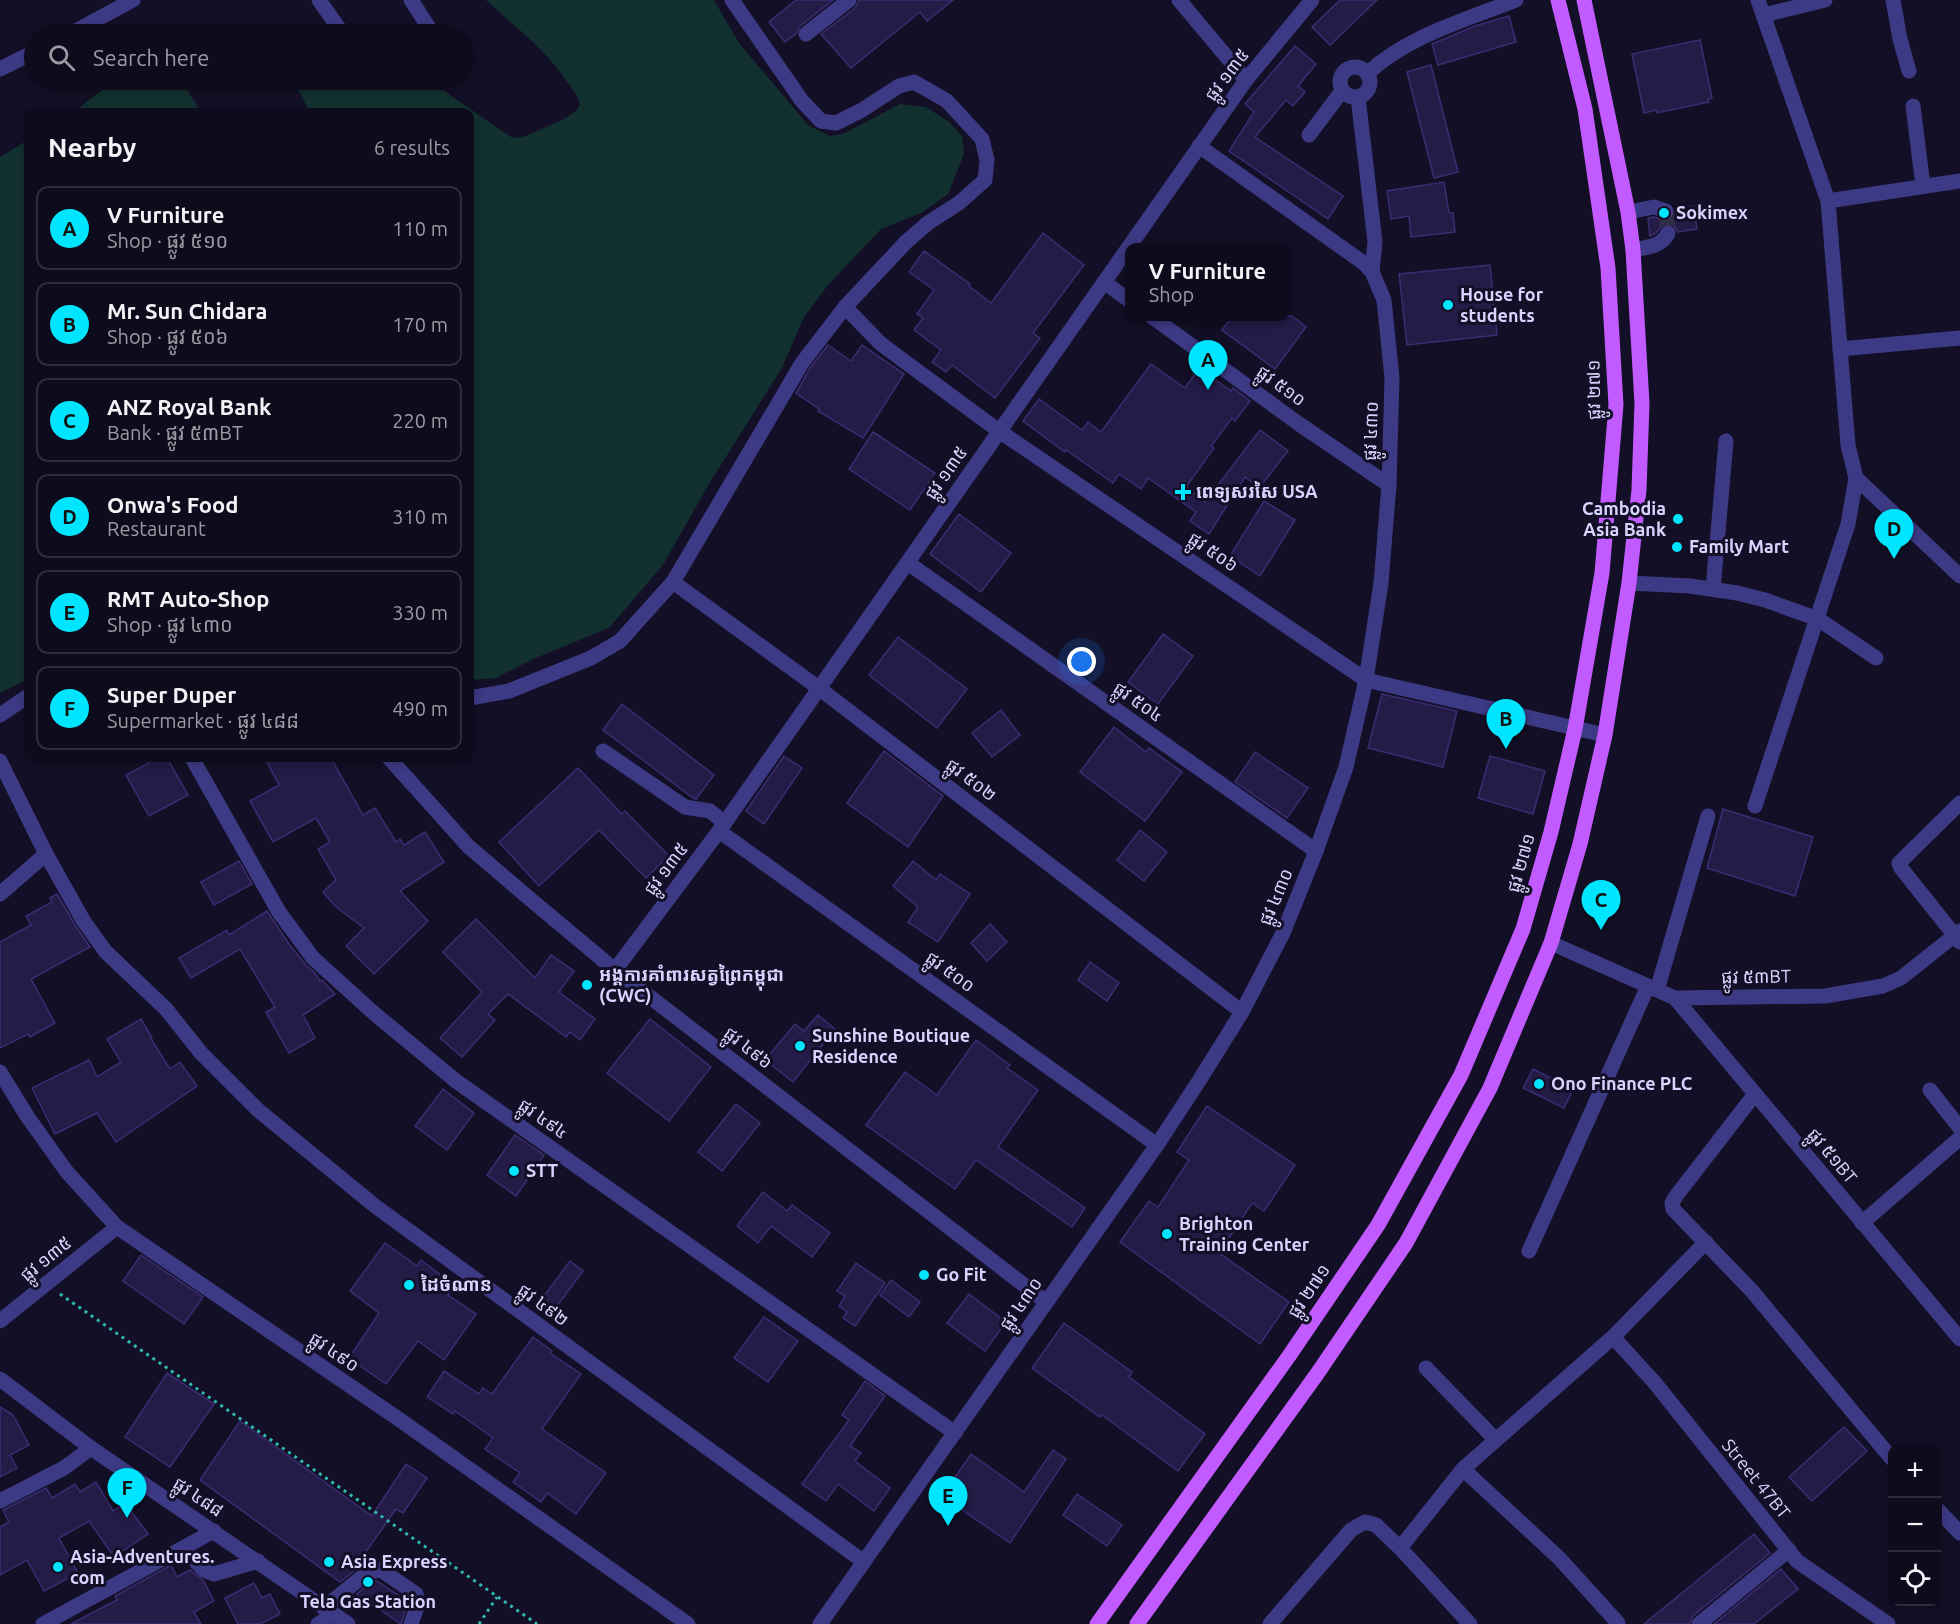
<!DOCTYPE html>
<html lang="en">
<head>
<meta charset="utf-8">
<style>
  :root { --surface:#0e0b1c; --page:#1c1929; --text:#f1f3f6; --muted:#9b9ba3; --line:#2e2b3b; --accent:#00e5ff }
  body { margin:0; font-family:Ubuntu,"Noto Sans Khmer",sans-serif; background:var(--page); color:var(--text) }
  .controls { position:absolute; right:18px; bottom:18px; display:grid; overflow:hidden; border-radius:12px; box-shadow:0 3px 9px #0003 }
  .controls button { width:54px; height:54px; display:grid; place-items:center; padding:0; border:0; border-bottom:2px solid var(--line); background:var(--surface); color:var(--text); font:30px sans-serif }
  .you { position:absolute; left:1082px; top:662px; width:21px; height:21px; margin:-15px; border:4px solid #fff; border-radius:50%; background:#1a73e8; box-shadow:0 0 0 9px #1a73e833 }
  .badge { display:grid; place-items:center; width:39px; height:39px; border-radius:50%; background:var(--accent); color:#111; font-size:20px; font-weight:700 }
  .pin { position:absolute; translate:-50% -50px; filter:drop-shadow(0 2px 3px #0008) }
  .pin::after { content:''; position:absolute; top:32px; width:21px; height:18px; background:inherit; clip-path:polygon(0 0,100% 0,50% 100%) }
  .popup { position:absolute; left:1125px; top:243px; width:165px; height:78px; box-sizing:border-box; display:grid; place-content:center; border-radius:12px; background:var(--surface); filter:drop-shadow(0 2px 4px #0005); font-size:20px; white-space:nowrap; color:var(--muted) }
  .popup b { font-size:22px; color:var(--text) }
  .popup::after { content:''; position:absolute; left:50%; top:100%; margin-left:-12px; border:12px solid transparent; border-top-color:var(--surface) }
  .list { margin:0; padding:0; list-style:none }
  h2 { display:flex; justify-content:space-between; align-items:center; height:78px; margin:0; padding:0 24px; font-size:26px }
  h2 small { font-size:20px; font-weight:400; color:var(--muted) }
  .list li { display:grid; grid-template-columns:39px 1fr auto; gap:18px; align-items:center; box-sizing:border-box; height:84px; margin:0 12px 12px; padding:0 12px; border:2px solid var(--line); border-radius:12px }
  .list b { display:block; font-size:22px; white-space:nowrap }
  .list p { margin:0; font-size:20px; white-space:nowrap; color:var(--muted) }
  .list em { font-size:20px; font-style:normal; color:var(--muted) }
  .icon { flex:none; width:33px; height:33px; fill:none; stroke:currentColor; stroke-width:2; stroke-linecap:round; stroke-linejoin:round }
  .map { position:relative; flex:none; width:1960px; height:1624px; overflow:hidden }
  .search { position:absolute; background:var(--surface); box-shadow:0 3px 9px #0003; left:24px; top:24px; width:450px; height:66px; display:flex; align-items:center; gap:15px; box-sizing:border-box; padding:0 21px; border-radius:33px; color:var(--muted); font-size:22px }
  .panel { position:absolute; background:var(--surface); box-shadow:0 3px 9px #0003; left:24px; top:108px; width:450px; height:654px; border-radius:12px }
  .map>svg:first-child { display:block }
  .green { fill:#12302f }
  .building { fill:#241b47; stroke:#3b2d73; stroke-width:1.5 }
  .lines { fill:none; stroke-linecap:round; stroke-linejoin:round }
  .minor-tunnel { stroke:#312d47; stroke-width:15; stroke-dasharray:15 8; stroke-linecap:butt }
  .path { stroke:#2fb8b0; stroke-width:3; stroke-dasharray:3 4.5; stroke-linecap:butt }
  .minor { stroke:#3d3a85; stroke-width:15 }
  .major { stroke:#c25bff; stroke-width:15 }
  .poi-dot { fill:#00e5ff; stroke:#130f26; stroke-width:2 }
  .labels { text-anchor:middle; stroke-width:6; stroke-linejoin:round; paint-order:stroke }
  .street-label { font-size:18px; fill:#d9d4ff; stroke:#130f26 }
  .poi-label { font-size:18px; font-weight:bold; fill:#d9d4ff; stroke:#130f26; text-anchor:start }
</style>
</head>
<body>
<div class="map">
<svg width="1960" height="1624" viewBox="0 0 1960 1624">
  <rect width="100%" height="100%" fill="#130f26"/>
  <g class="green">
    <path d="M486,0h228l25,43 69,82 22,11 13,-2 57,-30 26,3 23,15 13,14 2,18 -16,40 -25,18 -42,17 -53,56 -24,32 -22,51 -73,116 -46,81 -54,63 -76,31 -37,19 -26,2v-568h-160l-17,-32h136l67,47 15,10 6,1 9,-2 40,-18 11,-8 3,-6c-3,-9 -9,-17 -14,-24 -22,-32 -52,-54 -80,-80z"/>
    <path d="M123,80h58l20,32h-127c16,-13 30,-25 49,-32z"/>
    <path d="M28,140v539l-28,14v-536z"/>
  </g>
  <g class="building">
    <path d="M796,0h37l-33,26 -3,7 -12,9 -16,-20z"/>
    <path d="M859,0h94l-26,21 -7,-9 -69,56 -30,-34 34,-26z"/>
    <path d="M1340,0h37l-47,45 -18,-18z"/>
    <path d="M1509,16l7,26 -78,23 -6,-21 43,-18z"/>
    <path d="M1700,40l12,58 -4,1 1,3 -52,11 -1,-3 -12,3 -12,-59z"/>
    <path d="M1295,46l21,18 -18,22 7,6 -12,14 -7,-6 -31,37 88,59 -15,23 -99,-68 25,-39 -9,-8z"/>
    <path d="M1431,65l27,107 -24,6 -27,-106z"/>
    <path d="M1444,182l5,31h4l2,19 -44,5 -2,-21 -18,3 -4,-28z"/>
    <path d="M1694,206l3,23 -19,3 -5,-7 -6,-2 -4,2 -7,8 -6,3 -2,-18 5,-1 16,3 6,-5 1,-6z"/>
    <path d="M1043,233l41,32 -51,68 7,5 -45,60 -43,-33 -6,7 -14,-10 9,-12 -27,-20 9,-12 -6,-4 17,-24 -25,-18 15,-21 46,33 -1,2 22,17z"/>
    <path d="M1490,265l7,70 -90,10 -8,-71z"/>
    <path d="M1232,316h60l14,11 -31,42 -53,-39z"/>
    <path d="M828,345l23,16 11,-16 42,29 -41,64 -45,-27 1,-2 -23,-16 14,-25z"/>
    <path d="M1151,364l34,24 14,-20 32,23 2,-3 17,13 -15,20 -3,-3 -21,28 3,2 -28,39 19,15 55,-72 28,21 -29,37 -14,-11 -36,57 -19,-13 6,-9 -48,-34 -7,11 -22,-15 -6,9 -47,-33 -1,2 -42,-31 16,-22 43,31 6,-8 13,10z"/>
    <path d="M873,432l62,41 -25,37 -61,-41z"/>
    <path d="M1264,501l31,19 -35,56 -30,-20z"/>
    <path d="M959,514l52,39 -30,39 -51,-38z"/>
    <path d="M1163,634l30,22 -35,48 -30,-22z"/>
    <path d="M898,637l69,52 -30,39 -68,-53z"/>
    <path d="M1382,694l75,17 -14,56 -75,-19z"/>
    <path d="M622,704l92,71 -18,24 -3,-1 -90,-68z"/>
    <path d="M1001,710l19,25 -28,22 -20,-24z"/>
    <path d="M1114,727l32,25 3,-4 33,24 -37,49 -65,-49z"/>
    <path d="M884,751l59,45 -35,51 -61,-44z"/>
    <path d="M1255,752l53,36 -21,30 -52,-36z"/>
    <path d="M784,756l18,12 -38,56 -18,-13z"/>
    <path d="M1490,756l55,15 -12,43 -55,-16z"/>
    <path d="M158,758h9l21,37 -39,21 -23,-41z"/>
    <path d="M265,758h66l32,57 12,-7 21,34 4,-3 4,6 21,-13 19,30 -44,29 28,30 -54,53 -28,-28 18,-18 -29,-22 -12,-14 13,-12 -18,-31 12,-7 -14,-24 -43,24 -23,-41 29,-16z"/>
    <path d="M578,768l44,46 3,-3 44,45 -23,22 -47,-48 -60,56 -40,-44z"/>
    <path d="M1723,809l90,28 -18,59 -88,-28z"/>
    <path d="M1140,830l27,22 -23,29 -27,-21z"/>
    <path d="M239,861l13,23 -38,21 -13,-23z"/>
    <path d="M913,861l23,19 4,-6 30,20 -32,48 -30,-20 10,-15 -25,-21z"/>
    <path d="M57,894l18,31 15,22 -59,32 24,44 -25,14 -2,-3 -28,14v-106l31,-17 -5,-9 26,-14 -2,-4z"/>
    <path d="M267,911l22,33 16,20 10,9 5,8 2,-1 13,14 -32,21 12,23 -26,15 -23,-41 9,-5 -35,-58 -49,29 -12,-20 48,-28 2,5z"/>
    <path d="M476,919l59,59 16,-23 23,16 -15,21 36,27 -15,21 -10,-8 -4,5 -58,-43 -20,20 7,6 -33,37 -22,-19 42,-46 -39,-40z"/>
    <path d="M990,924l17,18 -20,19 -16,-18z"/>
    <path d="M1090,962l29,21 -12,18 -29,-21z"/>
    <path d="M818,1015l17,14 -42,53 -28,-22 30,-36 9,7z"/>
    <path d="M141,1019l11,19 -1,1 19,30 10,-7 17,24 -81,56 -19,-29 -42,21 -23,-46 57,-28 8,17 24,-15 -14,-23z"/>
    <path d="M650,1019l61,48 -42,54 -62,-48z"/>
    <path d="M976,1040l34,25 -3,3 31,22 -40,57 87,61 -13,19 -96,-67 -21,29 -89,-64 39,-53 32,23z"/>
    <path d="M1533,1069l40,20 -9,19 -41,-20z"/>
    <path d="M443,1089l31,24 -27,37 -32,-24z"/>
    <path d="M736,1104l24,19 -38,48 -24,-19z"/>
    <path d="M1207,1106l88,59 -31,46 -12,-8 -33,50 70,49 -29,42 -140,-102 29,-41 9,6 31,-47 -12,-8z"/>
    <path d="M515,1135l29,20 -28,41 -29,-21z"/>
    <path d="M763,1192l24,19 5,-6 38,28 -18,24 -41,-31 -13,17 -21,-17z"/>
    <path d="M385,1243l32,23 4,-6 34,26 -7,9 28,19 -32,46 -26,-19 -32,43 -37,-26 30,-45 -29,-22z"/>
    <path d="M141,1255l62,42 -19,27 -61,-43z"/>
    <path d="M570,1261l13,10 -29,39 -13,-10z"/>
    <path d="M856,1263l29,20 -30,43 -12,-8 4,-6 -8,-6 6,-10 -8,-5z"/>
    <path d="M891,1280l29,22 -11,15 -29,-22z"/>
    <path d="M969,1294l37,28 -21,29 -38,-28z"/>
    <path d="M764,1317l34,24 -30,41 -34,-24z"/>
    <path d="M1064,1323l68,49 -3,5 76,57 -27,37 -76,-56 -2,2 -68,-49z"/>
    <path d="M533,1337l19,14 -2,2 31,21 -39,55 64,44 -30,41 -29,-21 -6,9 -28,-20 7,-9 -35,-24 8,-11 -38,-27 -2,3 -26,-17 17,-26 35,23 4,-6 9,6z"/>
    <path d="M167,1373l47,31 -44,63 -45,-30z"/>
    <path d="M865,1381l20,15 -35,50 11,7 -6,8 35,27 -16,23 -36,-27 -12,17 -24,-17 47,-64 -7,-5z"/>
    <path d="M0,1407l13,8 16,30 -19,10 7,13 -17,9z"/>
    <path d="M240,1421l132,95 34,-52 21,14 -24,35 -7,-4 -40,57 2,2 -18,14 -140,-102z"/>
    <path d="M1844,1427l23,24 -55,50 -23,-24z"/>
    <path d="M1053,1450l13,9 -56,84 -68,-47 29,-42 53,38z"/>
    <path d="M96,1482l17,29 12,-8 23,31 -34,23 -25,-36 -30,17 19,35 -34,18 -17,-31 -27,15v-48l9,-5 -6,-12 43,-22 6,10 23,-14 5,8z"/>
    <path d="M1077,1494l45,31 -15,21 -44,-31z"/>
    <path d="M1754,1534l16,19 -77,63 -4,8h-45z"/>
    <path d="M171,1565l6,12 13,-7 13,10 11,21 -20,11 7,12h-130l46,-24 -2,-4z"/>
    <path d="M1781,1569l17,20 -44,35h-40z"/>
    <path d="M372,1581h5l31,21 -7,22 -44,-30z"/>
    <path d="M254,1583l8,15 8,-4 10,20 -20,10h-22l-13,-26z"/>
  </g>
  <g class="lines">
    <path class="minor-tunnel" d="M1666,211l2,22"/>
    <g class="path">
      <path d="M60,1294l477,330"/>
      <path d="M479,1624l18,-27"/>
    </g>
    <g class="minor">
      <path d="M319,0l24,34"/>
      <path d="M411,0l22,34"/>
      <path d="M1179,0l67,80"/>
      <path d="M1893,0l7,39 9,32"/>
      <path d="M1764,15l61,-15"/>
      <path d="M70,34l63,-34"/>
      <path d="M806,34l43,-34"/>
      <circle cx="1355" cy="82" r="15"/>
      <path d="M0,69l34,-17"/>
      <path d="M1367,74c40,-38 99,-54 149,-74"/>
      <path d="M1358,97l17,145 -3,30"/>
      <path d="M1913,106l10,80"/>
      <path d="M1309,135l33,-44"/>
      <path d="M1828,201l132,-20"/>
      <path d="M1628,212l26,-5 12,4"/>
      <path d="M1633,250c13,-3 29,-3 35,-17"/>
      <path d="M1104,282l26,19"/>
      <path d="M845,307l36,37 118,87 367,249 239,55"/>
      <path d="M1151,316l148,108 90,61"/>
      <path d="M1840,349l120,-11"/>
      <path d="M1856,478l104,98"/>
      <path d="M908,563l408,288"/>
      <path d="M673,582l147,107 422,323"/>
      <path d="M1629,583l61,3 47,7 28,7 53,19 58,39"/>
      <path d="M1713,589l13,-148"/>
      <path d="M470,698l39,-7 82,-33 29,-17 53,-59 129,-219 43,-56 61,-65 22,-19 31,-20 26,-23 2,-20 -5,-21 -35,-38 -33,-19 -15,4 -37,24 -26,13 -15,-2 -19,-20 -70,-101"/>
      <path d="M0,715l28,-19"/>
      <path d="M603,751l82,56 25,4 15,12"/>
      <path d="M192,758l87,154 34,46 63,57 80,66 499,352"/>
      <path d="M389,758l79,88 62,53 85,71 431,332"/>
      <path d="M0,761l46,93 37,66 22,31 61,58 35,44 57,57 117,96 489,356"/>
      <path d="M1960,803l-61,60 2,5 59,74"/>
      <path d="M1755,806l93,-282 8,-46 -8,-33 -20,-244 -70,-201"/>
      <path d="M719,831l438,314"/>
      <path d="M0,894l46,-40"/>
      <path d="M1551,943l124,55 150,-2 58,-10 18,-8 59,-47"/>
      <path d="M615,970l104,-139 527,-751 66,-80"/>
      <path d="M1657,990l51,-174"/>
      <path d="M1675,998l285,341"/>
      <path d="M0,1072l27,44 40,56 50,55 283,193 288,204"/>
      <path d="M1930,1090l30,38"/>
      <path d="M1755,1094l-79,102 -4,7 1,6 79,82 140,168"/>
      <path d="M1862,1223l98,-85"/>
      <path d="M1529,1251l119,-265"/>
      <path d="M0,1321l117,-94"/>
      <path d="M1613,1337l42,46 142,178 91,63"/>
      <path d="M1426,1368l69,71"/>
      <path d="M0,1379l91,69 257,176"/>
      <path d="M1463,1469l97,90 58,64"/>
      <path d="M0,1501l64,-33 27,-20"/>
      <path d="M1938,1510l22,23"/>
      <path d="M1400,1548l63,-79 150,-132 93,-95"/>
      <path d="M184,1549l20,21 10,4 44,-13"/>
      <path d="M324,1608l44,-36 13,-2 35,24 2,10 -7,20"/>
      <path d="M43,1624l171,-93"/>
      <path d="M318,1624l16,-10"/>
      <path d="M820,1624l337,-479 40,-61 45,-72 41,-79 33,-82 30,-84 20,-87 15,-97 8,-98 3,-107 -8,-78 -12,-28 -7,-8 -166,-118"/>
      <path d="M1270,1624l81,-94 14,-8 11,3 24,23 70,76"/>
      <path d="M1699,1624l90,-74"/>
    </g>
    <g class="major">
      <path d="M1097,1624l192,-268 89,-131 83,-150 62,-146 28,-97 24,-103 27,-156 14,-168 -8,-137 -23,-159 -27,-109"/>
      <path d="M1137,1624l180,-250 89,-131 84,-155 61,-145 29,-99 25,-109 24,-152 10,-93 3,-87 -9,-153 -5,-38 -44,-212"/>
    </g>
  </g>
  <g class="poi-dot">
    <circle cx="1664" cy="213" r="6"/>
    <circle cx="1448" cy="305" r="6"/>
    <path d="M1180 483h6v6h6v6h-6v6h-6v-6h-6v-6h6z"/>
    <circle cx="1678" cy="519" r="6"/>
    <circle cx="1677" cy="547" r="6"/>
    <circle cx="587" cy="985" r="6"/>
    <circle cx="800" cy="1046" r="6"/>
    <circle cx="1539" cy="1084" r="6"/>
    <circle cx="514" cy="1171" r="6"/>
    <circle cx="1167" cy="1234" r="6"/>
    <circle cx="924" cy="1275" r="6"/>
    <circle cx="409" cy="1285" r="6"/>
    <circle cx="329" cy="1562" r="6"/>
    <circle cx="58" cy="1567" r="6"/>
    <circle cx="368" cy="1582" r="6"/>
  </g>
  <g class="labels">
    <g class="street-label">
      <text transform="translate(1227 75) rotate(-53)" y="6">ផ្លូវ ១៣៥</text>
      <text transform="translate(1281 386) rotate(36)" y="6">ផ្លូវ ៥១០</text>
      <text transform="translate(1594 390) rotate(-91)" y="6">ផ្លូវ ២៧១</text>
      <text transform="translate(1371 431) rotate(-88)" y="6">ផ្លូវ ៤៣០</text>
      <text transform="translate(946 473) rotate(-55)" y="6">ផ្លូវ ១៣៥</text>
      <text transform="translate(1213 552) rotate(34)" y="6">ផ្លូវ ៥០៦</text>
      <text transform="translate(1138 702) rotate(35)" y="6">ផ្លូវ ៥០៤</text>
      <text transform="translate(971 780) rotate(37)" y="6">ផ្លូវ ៥០២</text>
      <text transform="translate(1521 863) rotate(-74)" y="6">ផ្លូវ ២៧១</text>
      <text transform="translate(666 869) rotate(-53)" y="6">ផ្លូវ ១៣៥</text>
      <text transform="translate(1276 897) rotate(-67)" y="6">ផ្លូវ ៤៣០</text>
      <text transform="translate(950 972) rotate(36)" y="6">ផ្លូវ ៥០០</text>
      <text transform="translate(1756 977) rotate(-1)" y="6">ផ្លូវ ៥៣BT</text>
      <text transform="translate(748 1048) rotate(38)" y="6">ផ្លូវ ៤៩៦</text>
      <text transform="translate(543 1119) rotate(35)" y="6">ផ្លូវ ៤៩៤</text>
      <text transform="translate(1832 1156) rotate(50)" y="6">ផ្លូវ ៥១BT</text>
      <text transform="translate(46 1259) rotate(-39)" y="6">ផ្លូវ ១៣៥</text>
      <text transform="translate(1309 1291) rotate(-56)" y="6">ផ្លូវ ២៧១</text>
      <text transform="translate(1021 1304) rotate(-55)" y="6">ផ្លូវ ៤៣០</text>
      <text transform="translate(543 1305) rotate(36)" y="6">ផ្លូវ ៤៩២</text>
      <text transform="translate(334 1352) rotate(34)" y="6">ផ្លូវ ៤៩០</text>
      <text transform="translate(1756 1479) rotate(51)" y="6">Street 47BT</text>
      <text transform="translate(198 1497) rotate(34)" y="6">ផ្លូវ ៤៨៨</text>
    </g>
    <g class="poi-label">
      <text x="1676" y="219">Sokimex</text>
      <text x="1460" y="301">House for<tspan x="1460" dy="21">students</tspan></text>
      <text x="1196" y="498">ពេទ្យសរសៃ USA</text>
      <text x="1666" y="515" text-anchor="end">Cambodia<tspan x="1666" dy="21">Asia Bank</tspan></text>
      <text x="1689" y="553">Family Mart</text>
      <text x="599" y="981">អង្គការគាំពារសត្វព្រៃកម្ពុជា<tspan x="599" dy="21">(CWC)</tspan></text>
      <text x="812" y="1042">Sunshine Boutique<tspan x="812" dy="21">Residence</tspan></text>
      <text x="1551" y="1090">Ono Finance PLC</text>
      <text x="526" y="1177">STT</text>
      <text x="1179" y="1230">Brighton<tspan x="1179" dy="21">Training Center</tspan></text>
      <text x="936" y="1281">Go Fit</text>
      <text x="421" y="1291">ដៃចំណាន</text>
      <text x="70" y="1563">Asia-Adventures.<tspan x="70" dy="21">com</tspan></text>
      <text x="341" y="1568">Asia Express</text>
      <text x="368" y="1608" text-anchor="middle">Tela Gas Station</text>
    </g>
  </g>
</svg>
<div class="controls">
<button>+</button>
<button>−</button>
<button><svg class="icon" aria-label="locate" viewBox="0 0 24 24"><circle cx="12" cy="12" r="6"/><path d="M12 2v4M12 18v4M2 12h4M18 12h4"/></svg></button>
</div>
<div class="you"></div>
<div class="pin badge" style="left:1208px;top:390px">A</div>
<div class="popup"><b>V Furniture</b>Shop</div>
<div class="pin badge" style="left:1506px;top:749px">B</div>
<div class="pin badge" style="left:1601px;top:930px">C</div>
<div class="pin badge" style="left:1894px;top:559px">D</div>
<div class="pin badge" style="left:948px;top:1526px">E</div>
<div class="pin badge" style="left:127px;top:1518px">F</div>
<div class="search"><svg class="icon" aria-label="search" viewBox="0 0 24 24"><circle cx="10" cy="10" r="6"/><path d="M15 15l6 6"/></svg>Search here</div>
<section class="panel">
<h2>Nearby<small>6 results</small></h2>
<ul class="list">
<li><span class="badge">A</span><div><b>V Furniture</b><p>Shop · ផ្លូវ ៥១០</p></div><em>110 m</em></li>
<li><span class="badge">B</span><div><b>Mr. Sun Chidara</b><p>Shop · ផ្លូវ ៥០៦</p></div><em>170 m</em></li>
<li><span class="badge">C</span><div><b>ANZ Royal Bank</b><p>Bank · ផ្លូវ ៥៣BT</p></div><em>220 m</em></li>
<li><span class="badge">D</span><div><b>Onwa's Food</b><p>Restaurant</p></div><em>310 m</em></li>
<li><span class="badge">E</span><div><b>RMT Auto-Shop</b><p>Shop · ផ្លូវ ៤៣០</p></div><em>330 m</em></li>
<li><span class="badge">F</span><div><b>Super Duper</b><p>Supermarket · ផ្លូវ ៤៨៨</p></div><em>490 m</em></li>
</ul>
</section>
</div>
</body>
</html>
